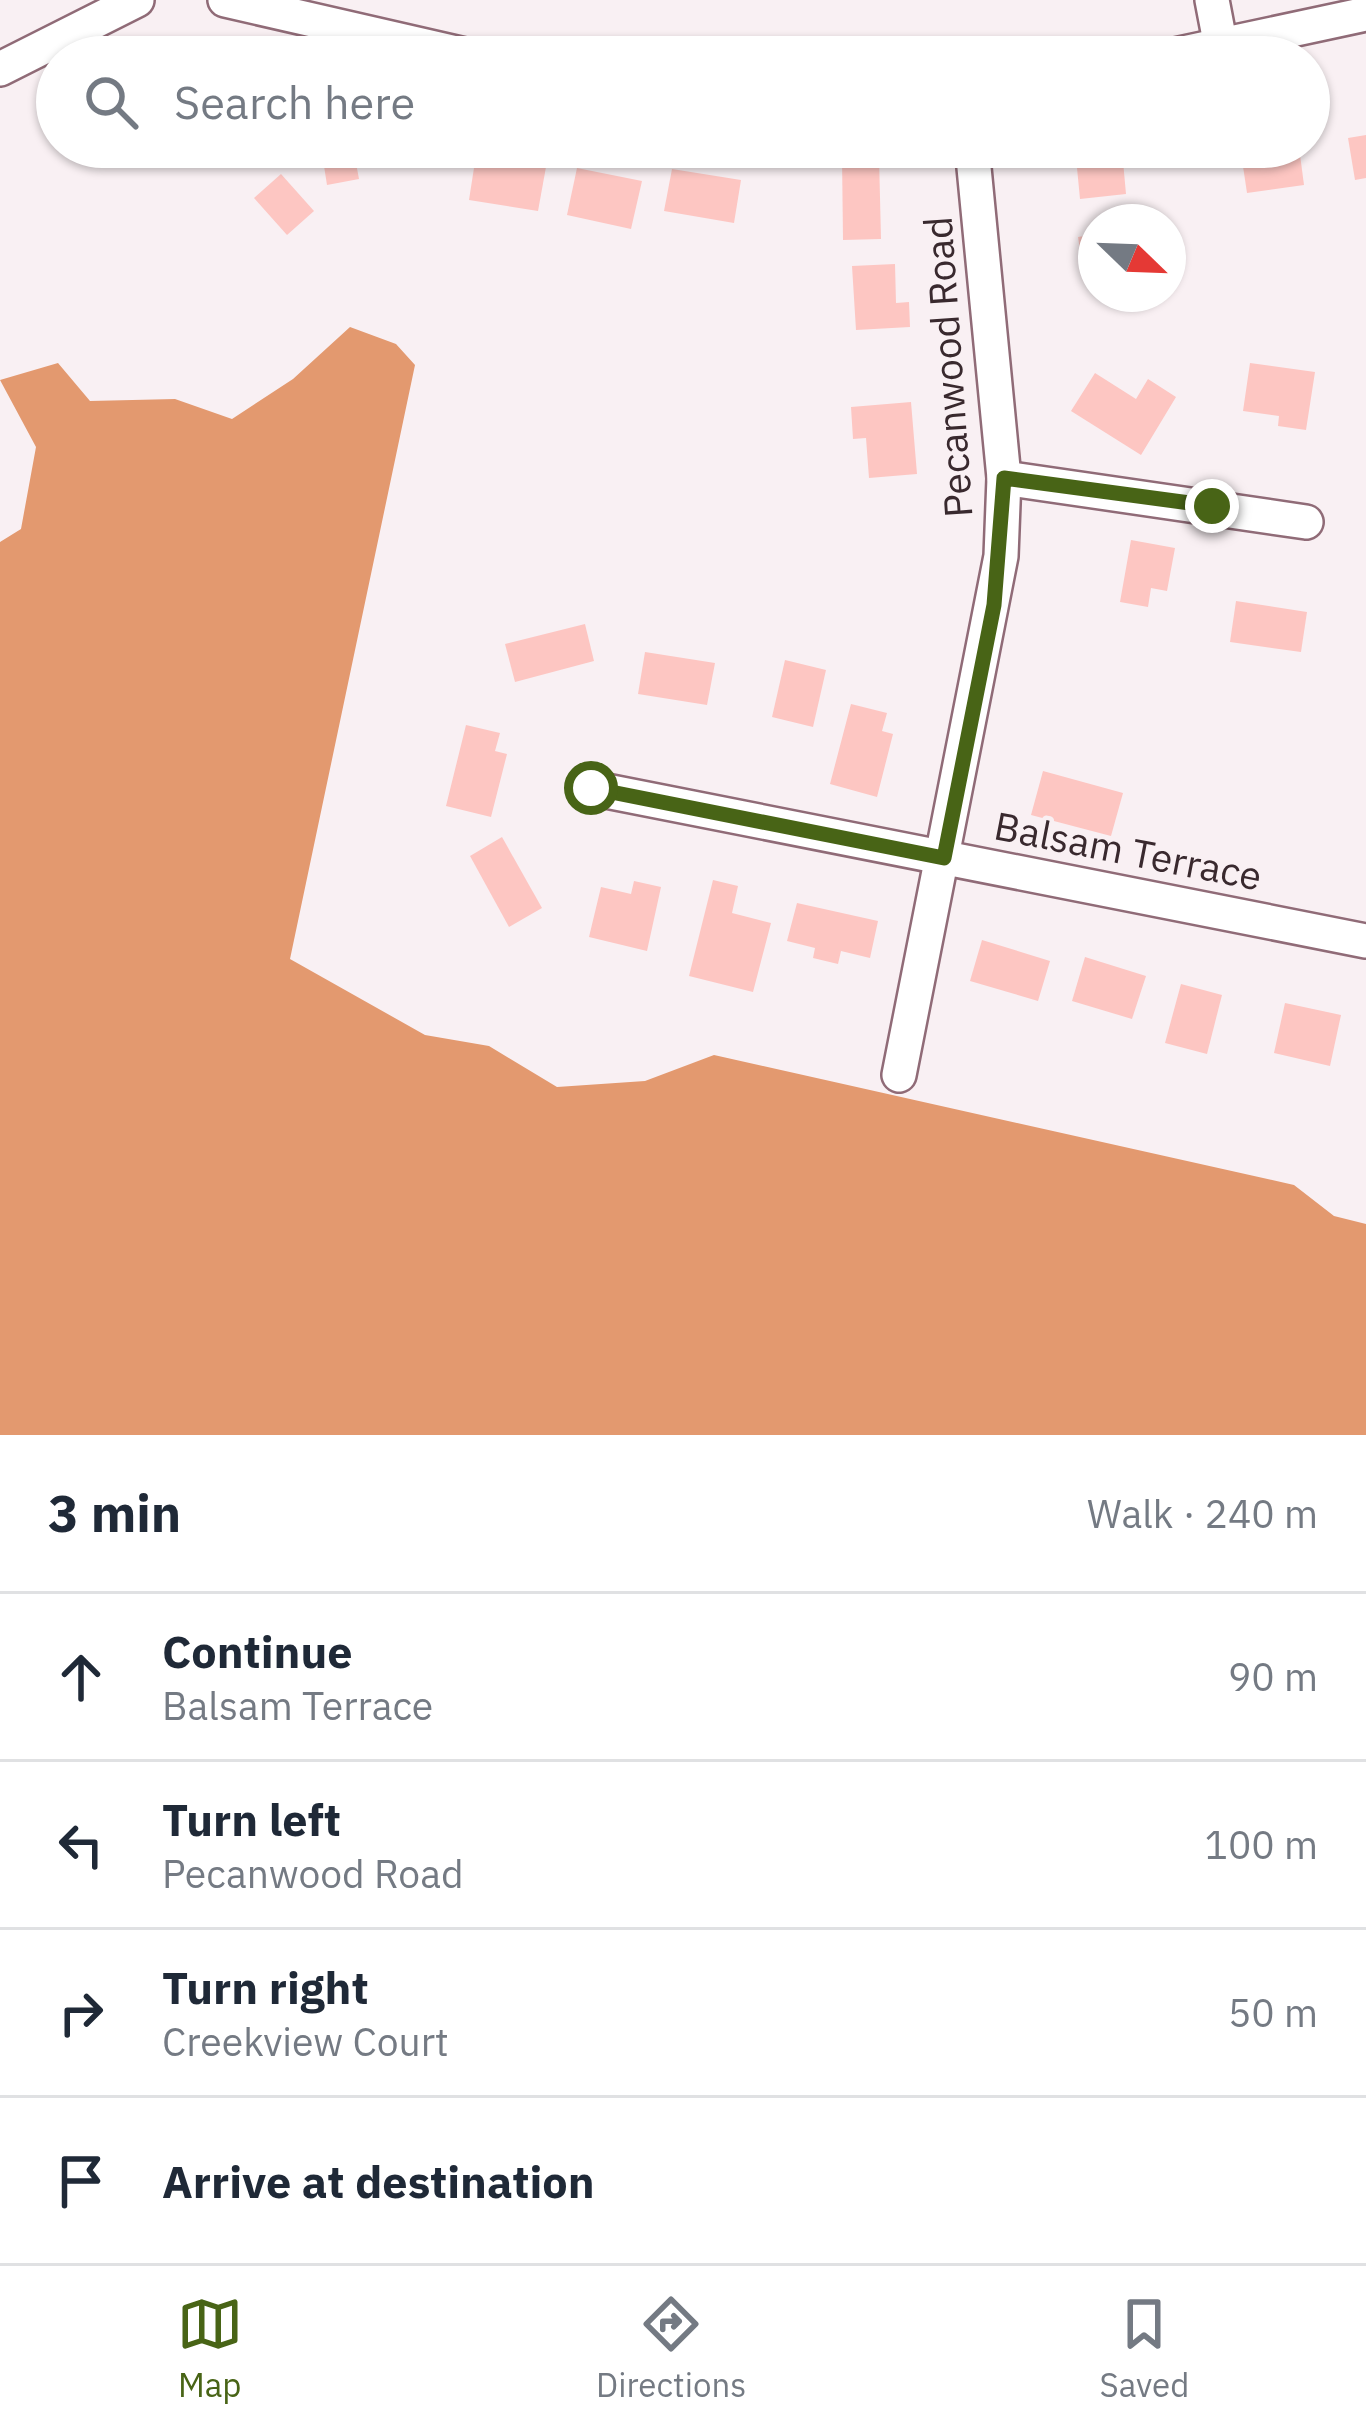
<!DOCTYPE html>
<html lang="en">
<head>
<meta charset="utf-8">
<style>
  :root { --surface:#fff; --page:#f2f2f3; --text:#1f2937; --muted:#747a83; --line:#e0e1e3; --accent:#486416 }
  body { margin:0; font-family:"IBM Plex Sans",sans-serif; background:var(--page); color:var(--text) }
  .compass { position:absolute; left:1078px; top:204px; width:108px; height:108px; border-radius:50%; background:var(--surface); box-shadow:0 3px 9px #0004; rotate:113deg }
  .stop { position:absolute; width:36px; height:36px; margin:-27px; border:9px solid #486416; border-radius:50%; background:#fff }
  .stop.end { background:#486416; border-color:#fff; box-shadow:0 3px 12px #0008 }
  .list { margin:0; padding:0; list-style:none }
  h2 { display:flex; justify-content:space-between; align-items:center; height:156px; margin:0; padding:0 48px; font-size:51px }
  h2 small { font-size:39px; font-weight:400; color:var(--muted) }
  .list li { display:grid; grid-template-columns:78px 1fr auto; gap:36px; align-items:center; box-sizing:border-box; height:168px; padding:0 48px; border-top:3px solid var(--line) }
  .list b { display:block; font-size:45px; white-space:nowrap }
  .list p { margin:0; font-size:39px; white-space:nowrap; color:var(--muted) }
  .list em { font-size:39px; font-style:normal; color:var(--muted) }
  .icon { flex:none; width:66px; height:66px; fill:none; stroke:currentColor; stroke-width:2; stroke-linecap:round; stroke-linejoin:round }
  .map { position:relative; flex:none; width:1366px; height:1435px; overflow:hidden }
  .search { position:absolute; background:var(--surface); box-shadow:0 3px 9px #0004; left:36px; right:36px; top:36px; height:132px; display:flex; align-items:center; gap:30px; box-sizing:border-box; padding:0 42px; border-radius:66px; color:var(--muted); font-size:45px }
  .sheet { height:828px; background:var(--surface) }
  nav { display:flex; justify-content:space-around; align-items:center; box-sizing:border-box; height:168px; border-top:3px solid var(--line); background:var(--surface); font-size:33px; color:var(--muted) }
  nav a { display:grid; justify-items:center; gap:6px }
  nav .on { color:var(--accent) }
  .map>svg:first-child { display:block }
  .forest { fill:#e3996f }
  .building { fill:#fdc6c2 }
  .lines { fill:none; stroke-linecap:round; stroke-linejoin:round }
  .minor-casing { stroke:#906b77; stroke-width:38 }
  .minor { stroke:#fff; stroke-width:33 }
  .route { stroke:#486416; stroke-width:15 }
  .labels { text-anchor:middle; stroke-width:9; stroke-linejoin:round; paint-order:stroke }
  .street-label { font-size:39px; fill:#39292e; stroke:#f9f0f3 }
</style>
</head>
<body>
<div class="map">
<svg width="1366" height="1435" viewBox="0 0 1366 1435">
  <rect width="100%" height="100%" fill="#f9f0f3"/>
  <path class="forest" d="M350,327l46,17 19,21 -125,594 135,76 64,11 68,41 88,-6 69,-26 580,130 40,31 32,8v211h-1366v-893l21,-13 15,-82 -36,-67 58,-17 32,38 85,-2 57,20 61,-40z"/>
  <g class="building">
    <path d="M1366,135v43l-11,2 -7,-42z"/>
    <path d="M321,147h32l6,32 -32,6z"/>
    <path d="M1075,147h60l2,13 -14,1 3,33 -46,5z"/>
    <path d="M1299,147l5,38 -57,8 -6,-40z"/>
    <path d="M476,155l70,12 -8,44 -69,-11z"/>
    <path d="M879,156l2,83 -38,1 -1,-83z"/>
    <path d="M577,168l65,13 -11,48 -64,-14z"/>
    <path d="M672,169l69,11 -7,43 -70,-12z"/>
    <path d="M281,174l33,37 -27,24 -33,-37z"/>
    <path d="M1096,234v49h-2l-3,-14 -8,1 -5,-33z"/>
    <path d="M895,264l1,39 13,-1 1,25 -54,3 -4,-64z"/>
    <path d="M1250,363l65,9 -9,58 -28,-4 1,-10 -36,-5z"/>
    <path d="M1095,373l41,26 12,-20 28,18 -35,58 -70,-44z"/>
    <path d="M911,402l6,72 -48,4 -3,-40 -13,1 -2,-32z"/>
    <path d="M1131,540l44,8 -8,43 -16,-3 -3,19 -28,-5z"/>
    <path d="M1236,601l71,11 -6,40 -71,-10z"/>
    <path d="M585,624l9,37 -79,21 -10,-38z"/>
    <path d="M645,652l70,11 -8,42 -69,-11z"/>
    <path d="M785,660l41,10 -13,57 -41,-10z"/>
    <path d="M851,704l36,9 -5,18 11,3 -16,63 -47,-13z"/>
    <path d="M466,725l34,8 -5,18 12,3 -16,63 -45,-11z"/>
    <path d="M1043,771l80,22 -12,43 -80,-21z"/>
    <path d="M502,837l40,71 -33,19 -39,-71z"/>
    <path d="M713,880l25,6 -6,27 39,10 -18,69 -64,-16z"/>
    <path d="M634,881l27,6 -14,64 -58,-14 12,-50 30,7z"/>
    <path d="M797,903l81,18 -8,37 -29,-7 -3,13 -25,-6 2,-10 -28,-7z"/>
    <path d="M982,940l68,21 -12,40 -68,-20z"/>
    <path d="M1085,957l61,19 -14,43 -60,-18z"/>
    <path d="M1181,984l41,11 -15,59 -42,-11z"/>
    <path d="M1285,1003l56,12 -11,51 -56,-13z"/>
  </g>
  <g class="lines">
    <defs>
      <g id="minor">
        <path d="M225,0l249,57"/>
        <path d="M1212,0l9,47"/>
        <path d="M1165,57l201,-43"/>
        <path d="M0,69l137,-69"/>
        <path d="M1004,478l302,44"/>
        <path d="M591,788l775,153"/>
        <path d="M899,1075l102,-519 3,-78 -32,-331"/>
      </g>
    </defs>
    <use href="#minor" class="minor-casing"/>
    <use href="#minor" class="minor"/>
  </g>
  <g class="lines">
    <path class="route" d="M591,788l353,70 50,-253 10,-127 208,28"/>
  </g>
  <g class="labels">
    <g class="street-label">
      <text transform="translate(948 367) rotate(-94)" y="14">Pecanwood Road</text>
      <text transform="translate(1128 851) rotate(11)" y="14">Balsam Terrace</text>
    </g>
  </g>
</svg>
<svg class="compass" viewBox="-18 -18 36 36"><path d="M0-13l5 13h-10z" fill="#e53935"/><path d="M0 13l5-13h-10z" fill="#747a83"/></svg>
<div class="stop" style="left:591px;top:788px"></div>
<div class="stop end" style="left:1212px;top:506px"></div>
<div class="search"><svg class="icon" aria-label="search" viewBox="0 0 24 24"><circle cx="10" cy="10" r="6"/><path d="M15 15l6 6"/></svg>Search here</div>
</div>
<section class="sheet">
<h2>3 min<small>Walk · 240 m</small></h2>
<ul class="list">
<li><svg class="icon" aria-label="ahead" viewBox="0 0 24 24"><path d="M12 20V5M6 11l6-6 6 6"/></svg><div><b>Continue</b><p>Balsam Terrace</p></div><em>90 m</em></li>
<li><svg class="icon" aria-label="left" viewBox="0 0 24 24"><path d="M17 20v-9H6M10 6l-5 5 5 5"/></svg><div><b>Turn left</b><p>Pecanwood Road</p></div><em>100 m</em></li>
<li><svg class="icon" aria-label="right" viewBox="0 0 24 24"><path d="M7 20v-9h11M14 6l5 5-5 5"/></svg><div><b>Turn right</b><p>Creekview Court</p></div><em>50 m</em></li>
<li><svg class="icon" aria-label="arrive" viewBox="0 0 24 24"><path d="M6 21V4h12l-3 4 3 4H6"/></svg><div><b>Arrive at destination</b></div></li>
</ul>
</section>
<nav>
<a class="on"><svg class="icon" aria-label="map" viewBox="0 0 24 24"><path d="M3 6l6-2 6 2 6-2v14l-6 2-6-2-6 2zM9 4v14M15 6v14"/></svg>Map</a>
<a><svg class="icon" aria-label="directions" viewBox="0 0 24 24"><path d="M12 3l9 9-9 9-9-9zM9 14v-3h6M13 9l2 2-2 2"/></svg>Directions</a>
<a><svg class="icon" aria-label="saved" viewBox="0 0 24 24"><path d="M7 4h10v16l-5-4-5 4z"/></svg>Saved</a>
</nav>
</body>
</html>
